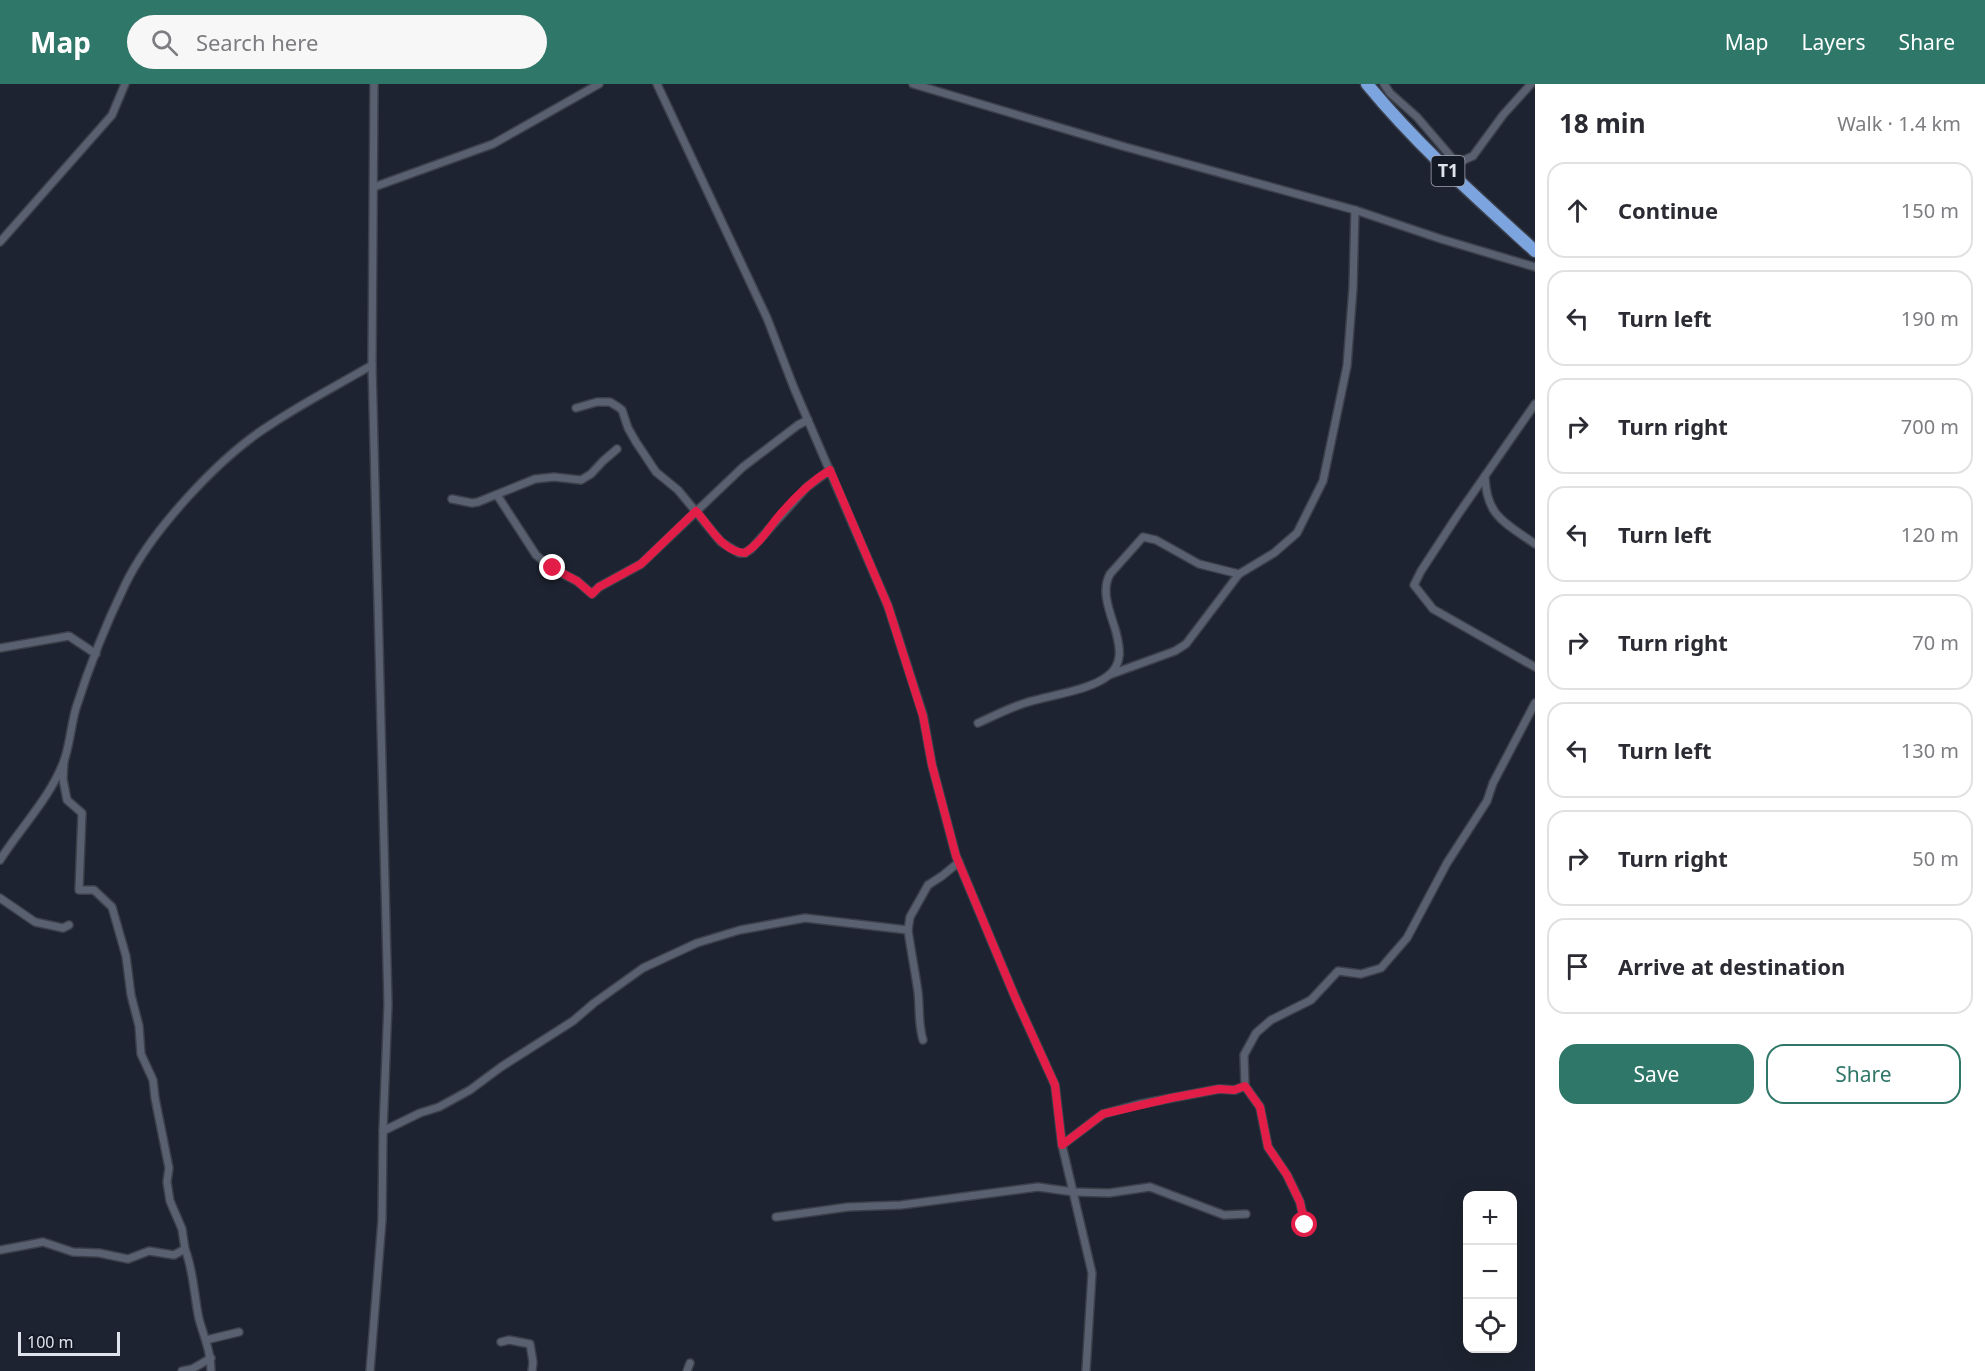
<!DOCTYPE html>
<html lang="en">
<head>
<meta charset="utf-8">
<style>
  :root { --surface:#fff; --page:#f7f7f7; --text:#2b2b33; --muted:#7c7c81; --line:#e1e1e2; --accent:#2f7768 }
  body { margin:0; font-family:"Noto Sans",sans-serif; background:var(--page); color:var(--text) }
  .controls { position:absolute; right:18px; bottom:18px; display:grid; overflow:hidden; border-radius:12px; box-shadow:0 6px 24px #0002 }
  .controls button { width:54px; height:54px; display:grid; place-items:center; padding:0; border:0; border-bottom:2px solid var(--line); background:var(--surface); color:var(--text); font:30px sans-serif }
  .scale { position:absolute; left:18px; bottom:15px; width:102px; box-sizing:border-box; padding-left:6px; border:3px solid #dfe3ec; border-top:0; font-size:16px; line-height:21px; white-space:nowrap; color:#dfe3ec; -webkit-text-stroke:4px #141926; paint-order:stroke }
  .stop { position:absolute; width:18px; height:18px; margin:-14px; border:4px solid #e11d48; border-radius:50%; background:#fff }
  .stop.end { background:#e11d48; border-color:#fff; box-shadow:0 2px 6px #0008 }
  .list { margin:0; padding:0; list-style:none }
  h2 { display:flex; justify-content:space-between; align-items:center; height:78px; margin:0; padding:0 24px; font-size:26px }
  h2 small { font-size:20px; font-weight:400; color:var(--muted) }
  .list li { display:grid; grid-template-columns:39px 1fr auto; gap:18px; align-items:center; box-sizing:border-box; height:96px; margin:0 12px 12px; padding:0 12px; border:2px solid var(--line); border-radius:18px }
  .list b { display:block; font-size:22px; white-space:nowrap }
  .list em { font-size:20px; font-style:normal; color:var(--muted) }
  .actions { display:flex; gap:12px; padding:18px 24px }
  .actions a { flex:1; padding:14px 0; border:2px solid var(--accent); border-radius:18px; text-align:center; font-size:21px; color:var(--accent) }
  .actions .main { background:var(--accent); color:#fff }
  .icon { flex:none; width:33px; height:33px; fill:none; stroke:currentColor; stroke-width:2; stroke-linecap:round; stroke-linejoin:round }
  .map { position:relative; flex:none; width:1535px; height:1287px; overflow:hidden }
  header { display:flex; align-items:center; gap:36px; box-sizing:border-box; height:84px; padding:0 30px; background:var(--accent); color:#fff }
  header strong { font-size:28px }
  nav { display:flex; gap:33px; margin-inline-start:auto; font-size:21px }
  .search { width:420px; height:54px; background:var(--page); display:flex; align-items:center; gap:15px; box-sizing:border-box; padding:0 21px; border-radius:33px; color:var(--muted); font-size:22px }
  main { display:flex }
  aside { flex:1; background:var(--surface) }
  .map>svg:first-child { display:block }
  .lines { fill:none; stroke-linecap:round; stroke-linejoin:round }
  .street-casing { stroke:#3c404b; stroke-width:10 }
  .highway-casing { stroke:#3c404b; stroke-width:15 }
  .street { stroke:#596070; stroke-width:7 }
  .highway { stroke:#7ca5e0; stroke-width:12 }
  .route { stroke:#e11d48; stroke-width:8 }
  .labels { text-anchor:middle; stroke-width:4.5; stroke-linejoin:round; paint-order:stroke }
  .shield { fill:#141926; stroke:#a2a6b1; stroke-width:1.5 }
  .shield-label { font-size:18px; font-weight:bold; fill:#dfe3ec }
</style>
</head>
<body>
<header>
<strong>Map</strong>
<div class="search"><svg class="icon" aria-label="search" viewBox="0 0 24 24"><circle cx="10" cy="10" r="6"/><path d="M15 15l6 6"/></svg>Search here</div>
<nav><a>Map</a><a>Layers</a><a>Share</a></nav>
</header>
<main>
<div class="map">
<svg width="1535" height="1287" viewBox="0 0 1535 1287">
  <rect width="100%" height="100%" fill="#1d2330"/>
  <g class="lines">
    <defs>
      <g id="street">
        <path d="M657,0l110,234 27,70 94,218 35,109 9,50 24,91 59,141 40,88 7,60 30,128 -6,98"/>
        <path d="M913,0l209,62 233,64 86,29 94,28"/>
        <path d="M1384,0l6,9 27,24 36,42 11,1 9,-4 30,-41 28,-31"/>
        <path d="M374,103l119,-43 106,-60"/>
        <path d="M0,158l112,-127 13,-31"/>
        <path d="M1535,320l-78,112 -36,55 -7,14 19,24 102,58"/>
        <path d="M576,324l21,-6h13l8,5 4,3 6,18 8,14 20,30 22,18 43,52 18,11h6l6,-4 56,-62 23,-17"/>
        <path d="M1485,392c1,41 21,47 50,68"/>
        <path d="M497,411l39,60 17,14 24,12 15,13 7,-7 42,-23 102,-97 55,-42 10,-5"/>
        <path d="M452,415l20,4 6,-1 57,-23 19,-2 27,3 10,-6 12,-13 14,-12"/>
        <path d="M0,564l69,-12 27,18"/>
        <path d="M1109,591l66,-24 11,-7 53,-70"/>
        <path d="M978,639c16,-7 31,-15 47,-20 24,-8 65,-12 84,-28 14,-12 11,-27 7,-43 -5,-18 -16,-40 -6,-58l33,-37 13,3 43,24 40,10 35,-21 23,-20 26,-52 24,-115 6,-78 2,-78"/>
        <path d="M0,776c21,-33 50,-62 64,-99 6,-17 7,-36 12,-53 13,-41 30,-84 49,-123 26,-54 94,-128 145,-160 33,-22 68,-40 102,-60"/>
        <path d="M0,814l35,24 28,6 6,-3"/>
        <path d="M908,846c3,21 7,41 10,62 2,17 0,32 5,48"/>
        <path d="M383,1047l37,-18 19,-6 31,-17 31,-23 72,-46 21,-18 49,-35 54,-25 43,-13 65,-12 103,12 2,-13 18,-32 14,-9 17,-14"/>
        <path d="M1062,1061l41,-31 37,-10 79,-15 16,1 10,-4"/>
        <path d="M776,1133l72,-10 53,-2 137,-18 36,5 35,1 41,-6 74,28 22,-1"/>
        <path d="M1305,1141l-5,-23 -13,-27 -19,-28 -8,-40 -15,-21 -1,-31 12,-22 15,-13 40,-20 27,-29 23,3 20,-6 26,-30 40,-75 40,-62 6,-18 42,-80"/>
        <path d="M185,1165c9,23 9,47 14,70 5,18 12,33 12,52"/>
        <path d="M0,1166l43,-8 30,10 26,1 29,6 21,-8 25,4 11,-6 -3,-20 -12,-28 -3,-19 2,-14 -14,-70 -2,-18 -12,-26 -2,-28 -8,-31 -5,-39 -14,-49 -18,-17h-15l3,-77 -15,-13 -4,-21 1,-18"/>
        <path d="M206,1256l33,-8"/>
        <path d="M501,1258l8,-2 21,4 3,18 -1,9"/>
        <path d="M182,1287l10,-2 19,-11"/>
        <path d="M370,1287l12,-151 1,-89 5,-127 -16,-639 2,-281"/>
        <path d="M687,1287l3,-8"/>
      </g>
      <path id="highway" d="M1367,0c50,61 110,114 168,167"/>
    </defs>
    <use href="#street" class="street-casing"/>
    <use href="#highway" class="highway-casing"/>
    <use href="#street" class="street"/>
    <use href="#highway" class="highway"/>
  </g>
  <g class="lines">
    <path class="route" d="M553,484l24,13 15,13 7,-7 42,-23 55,-53c14,15 26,41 49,42 14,-9 22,-22 32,-35 15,-18 33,-36 53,-48l58,136 35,110 9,49 24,91 59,141 40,88 7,60 41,-31 68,-16 48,-9 15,1 11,-4 15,21 8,40 19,28 13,27 5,23"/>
  </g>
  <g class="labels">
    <rect class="shield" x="1431.5" y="72" width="33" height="30" rx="4.5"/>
    <g class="shield-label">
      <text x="1448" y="93">T1</text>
    </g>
  </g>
</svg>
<div class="controls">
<button>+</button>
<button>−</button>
<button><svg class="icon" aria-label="locate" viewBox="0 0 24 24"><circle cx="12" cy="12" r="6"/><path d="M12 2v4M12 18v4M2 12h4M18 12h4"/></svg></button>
</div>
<div class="scale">100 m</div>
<div class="stop" style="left:1305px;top:1141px"></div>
<div class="stop end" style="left:553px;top:484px"></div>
</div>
<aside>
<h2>18 min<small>Walk · 1.4 km</small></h2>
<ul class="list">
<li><svg class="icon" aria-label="ahead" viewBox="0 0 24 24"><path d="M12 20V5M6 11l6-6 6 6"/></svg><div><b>Continue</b></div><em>150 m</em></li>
<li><svg class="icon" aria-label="left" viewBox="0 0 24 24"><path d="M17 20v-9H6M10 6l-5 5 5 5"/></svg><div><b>Turn left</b></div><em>190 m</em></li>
<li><svg class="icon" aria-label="right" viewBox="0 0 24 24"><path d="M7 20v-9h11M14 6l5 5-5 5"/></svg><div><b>Turn right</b></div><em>700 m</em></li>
<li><svg class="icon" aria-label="left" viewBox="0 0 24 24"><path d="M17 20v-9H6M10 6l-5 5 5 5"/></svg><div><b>Turn left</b></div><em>120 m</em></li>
<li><svg class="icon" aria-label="right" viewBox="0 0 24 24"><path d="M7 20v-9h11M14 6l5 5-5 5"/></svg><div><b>Turn right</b></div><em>70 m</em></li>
<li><svg class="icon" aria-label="left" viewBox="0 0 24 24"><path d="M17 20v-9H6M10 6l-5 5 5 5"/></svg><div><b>Turn left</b></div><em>130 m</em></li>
<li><svg class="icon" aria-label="right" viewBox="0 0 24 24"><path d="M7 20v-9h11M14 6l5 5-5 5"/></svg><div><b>Turn right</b></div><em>50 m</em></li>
<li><svg class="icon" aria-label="arrive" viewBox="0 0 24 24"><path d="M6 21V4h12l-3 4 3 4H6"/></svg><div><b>Arrive at destination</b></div></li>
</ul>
<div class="actions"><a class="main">Save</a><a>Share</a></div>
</aside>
</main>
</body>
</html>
